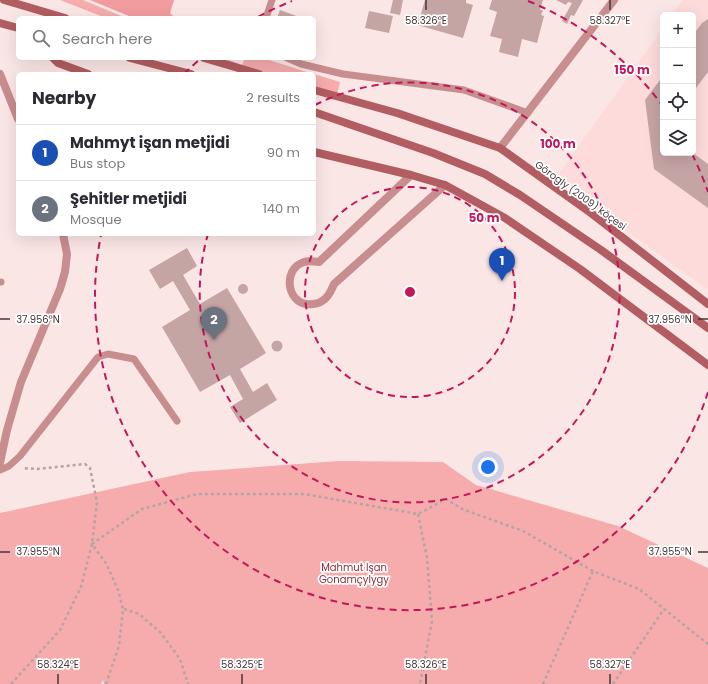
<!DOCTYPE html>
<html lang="en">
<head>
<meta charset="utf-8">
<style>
  :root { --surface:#fff; --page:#f2f2f3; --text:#2b2b33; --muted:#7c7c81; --line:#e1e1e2; --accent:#38755f }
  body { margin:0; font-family:Poppins,sans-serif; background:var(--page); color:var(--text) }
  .controls { position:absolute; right:12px; top:12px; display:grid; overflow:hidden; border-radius:6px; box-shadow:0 4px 16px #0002 }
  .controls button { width:36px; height:36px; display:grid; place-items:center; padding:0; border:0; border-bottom:1px solid var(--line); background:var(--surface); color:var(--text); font:20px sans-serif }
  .you { position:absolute; left:488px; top:467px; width:14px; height:14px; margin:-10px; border:3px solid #fff; border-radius:50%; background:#1a73e8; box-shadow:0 0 0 6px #1a73e833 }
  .badge { display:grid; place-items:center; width:26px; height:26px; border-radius:50%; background:var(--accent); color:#fff; font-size:13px; font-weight:700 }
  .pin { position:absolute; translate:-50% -33px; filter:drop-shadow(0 1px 2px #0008) }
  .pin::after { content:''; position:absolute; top:21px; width:14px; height:12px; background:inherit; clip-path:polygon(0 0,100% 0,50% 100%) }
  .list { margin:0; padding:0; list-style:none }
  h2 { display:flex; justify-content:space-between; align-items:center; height:52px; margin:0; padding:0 16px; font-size:17px }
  h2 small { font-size:13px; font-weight:400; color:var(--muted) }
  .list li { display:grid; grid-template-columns:26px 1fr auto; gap:12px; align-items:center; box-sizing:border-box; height:56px; padding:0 16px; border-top:1px solid var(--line) }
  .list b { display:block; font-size:15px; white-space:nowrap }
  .list p { margin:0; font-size:13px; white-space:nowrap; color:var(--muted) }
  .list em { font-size:13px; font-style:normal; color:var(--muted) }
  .icon { flex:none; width:22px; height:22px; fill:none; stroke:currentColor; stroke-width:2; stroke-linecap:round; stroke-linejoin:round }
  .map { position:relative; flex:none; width:708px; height:684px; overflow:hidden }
  .search { position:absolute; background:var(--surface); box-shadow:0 4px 16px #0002; left:16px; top:16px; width:300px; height:44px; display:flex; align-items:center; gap:10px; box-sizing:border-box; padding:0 14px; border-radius:6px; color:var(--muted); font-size:15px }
  .panel { position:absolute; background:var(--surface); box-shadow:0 4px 16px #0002; left:16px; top:72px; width:300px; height:164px; border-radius:6px }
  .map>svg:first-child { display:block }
  .built { fill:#fedbdb }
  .green { fill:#f6acad }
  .forest { fill:#f19c9e }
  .building { fill:#c5a4a4 }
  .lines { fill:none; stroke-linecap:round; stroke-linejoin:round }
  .path { stroke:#b6a4a4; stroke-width:2.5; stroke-dasharray:3 3; stroke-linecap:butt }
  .lane { stroke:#c88d8e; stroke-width:7 }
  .street { stroke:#c88d8e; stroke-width:8 }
  .secondary { stroke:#b25d61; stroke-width:8 }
  .ticks { fill:none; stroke:#453838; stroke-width:1.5 }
  .ring { fill:none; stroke:#c2185b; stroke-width:2; stroke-dasharray:7 5 }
  .labels { text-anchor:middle; stroke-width:3.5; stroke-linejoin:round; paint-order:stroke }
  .street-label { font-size:10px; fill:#453838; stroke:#fff }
  .park-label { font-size:10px; fill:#8d2b36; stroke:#fff }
  .ticks-label { font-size:10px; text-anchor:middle; fill:#453838; stroke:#fff; stroke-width:3.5; stroke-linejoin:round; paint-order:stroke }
  .centre { fill:#c2185b; stroke:#fff; stroke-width:2 }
  .ring-label { font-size:12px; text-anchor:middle; font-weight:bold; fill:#c2185b; stroke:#fff; stroke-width:3.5; stroke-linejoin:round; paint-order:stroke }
</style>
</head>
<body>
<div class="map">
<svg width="708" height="684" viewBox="0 0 708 684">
  <rect width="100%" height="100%" fill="#fbe6e6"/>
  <path class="built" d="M683,0h25v290l-153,-111 108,-151v125h30v-138h-21z"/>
  <g class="green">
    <path d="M60,0h23l43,18h-20z"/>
    <path d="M212,58h12l18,7 3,-7h18l50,16h-47z"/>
    <path d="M314,74l26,8 -3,13 -23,-7z"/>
    <path d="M339,461l104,1 33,23 142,41 90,42v116h-604l-1,-4 -2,4h-101v-171l190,-41z"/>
  </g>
  <path class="forest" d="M90,0h84l-4,13 5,5h-41z"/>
  <g class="building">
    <path d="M393,0h10l-3,15 -10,-2z"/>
    <path d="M425,0h41v3l7,2 -10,33 -56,-16 2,-8 11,3z"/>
    <path d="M492,0h51l-3,10h3l-2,5 3,1 -7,27 -15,-4 -4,18 -19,-5 3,-13 -12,-3 7,-24 -8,-3z"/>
    <path d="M556,0h27l-9,16 -3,-1 -4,9 -5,-3 10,-18 -4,-1 -2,3z"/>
    <path d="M280,10l22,8h-25z"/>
    <path d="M369,11l24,5 -4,17 -24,-5z"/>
    <path d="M708,19v53l-15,20v-57l9,-12z"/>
    <path d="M663,76v77h30l15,11v44l-54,-39 -9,-69z"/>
    <path d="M187,248l10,18 -14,9 17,29 27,-16 39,65 -26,16 13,23 14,-9 10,17 -37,23 -10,-16 13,-8 -13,-24 -30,17 -38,-65 28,-17 -17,-29 -13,8 -11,-19z"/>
    <circle cx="243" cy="289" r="5"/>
    <circle cx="277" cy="346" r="5.5"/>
  </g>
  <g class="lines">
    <g class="path">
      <path d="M418,514l9,44 5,63 -12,63"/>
      <path d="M124,609l15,5 22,19 19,26 8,25"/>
      <path d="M11,684l49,-54 21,-43 11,-43 5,-42 -7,-34 -5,-4 -48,5 -15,-1"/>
      <path d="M106,684l13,-38 4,-37 -5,-19 -11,-25 -15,-21 50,-35 55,-15h107l114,20 28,-15 16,10 61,22 70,40 46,18 69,55"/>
      <path d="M543,684l50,-113"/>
      <path d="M613,684l51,-75"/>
    </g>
    <g class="lane">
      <path d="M266,18l6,-18"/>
      <path d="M287,58l14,6 42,10 121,16 64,23"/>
      <path d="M0,282h1"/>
      <path d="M0,470l9,-4 11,-10 78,-99 10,-3 26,5 43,62"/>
    </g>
    <g class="street">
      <path d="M0,74l18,45"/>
      <path d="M500,148l114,-148"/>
      <path d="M411,175l-92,87c-5,0 -10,-2 -15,0 -23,7 -17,46 9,42 12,-1 17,-10 21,-20l111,-99"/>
      <path d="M0,463l7,-33 14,-48 39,-93 5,-17 2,-18 -4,-20"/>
    </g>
    <g class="secondary">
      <path d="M4,0l61,18"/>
      <path d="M0,23l18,5"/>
      <path d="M53,58l5,5 30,11"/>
      <path d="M130,58l61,16"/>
      <path d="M204,58l55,16"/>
      <path d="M314,90l83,23 103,35 91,65 117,91"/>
      <path d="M314,112l119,41 52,21 35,21 81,55 107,78"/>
      <path d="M314,152l97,23 34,10 60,33 75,51 128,96"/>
    </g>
  </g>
  <path class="ticks" d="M426,0v10M610,0v10M0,319h10M698,319h10M0,552h10M698,552h10M58,674v10M242,674v10M426,674v10M610,674v10"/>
  <g class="ring">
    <circle cx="410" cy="292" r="105"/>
    <path d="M315 105A210 210 0 1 1 208 234"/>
    <path d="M708 392A314 314 0 0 1 101 235M184 74A314 314 0 0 1 200 59M258 17A314 314 0 0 1 292 1M528 1A314 314 0 0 1 662 105M692 154A314 314 0 0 1 708 192"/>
  </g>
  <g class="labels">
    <g class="street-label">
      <text transform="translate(581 195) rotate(36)" y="4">Görogly (2009) köçesi</text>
    </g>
    <g class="park-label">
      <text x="354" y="571">Mahmut Işan<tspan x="354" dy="12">Gonamçylygy</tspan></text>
    </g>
  </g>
  <g class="ticks-label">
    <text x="426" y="24">58.326°E</text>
    <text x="610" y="24">58.327°E</text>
    <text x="38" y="323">37.956°N</text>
    <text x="670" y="323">37.956°N</text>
    <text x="38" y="555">37.955°N</text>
    <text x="670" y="555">37.955°N</text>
    <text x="58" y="668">58.324°E</text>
    <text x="242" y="668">58.325°E</text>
    <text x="426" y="668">58.326°E</text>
    <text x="610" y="668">58.327°E</text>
  </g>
  <circle cx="410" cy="292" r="6" class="centre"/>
  <g class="ring-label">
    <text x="632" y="74">150 m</text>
    <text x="558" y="148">100 m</text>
    <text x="484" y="222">50 m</text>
  </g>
</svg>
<div class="controls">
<button>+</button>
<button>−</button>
<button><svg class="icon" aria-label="locate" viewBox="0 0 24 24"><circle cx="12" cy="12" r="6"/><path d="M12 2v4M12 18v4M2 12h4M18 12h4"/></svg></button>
<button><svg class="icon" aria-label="layers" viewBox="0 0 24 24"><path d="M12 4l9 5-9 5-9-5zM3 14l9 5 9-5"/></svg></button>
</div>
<div class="you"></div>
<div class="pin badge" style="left:502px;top:281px;background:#1a4fb4">1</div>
<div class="pin badge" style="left:214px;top:340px;background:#6b7280">2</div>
<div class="search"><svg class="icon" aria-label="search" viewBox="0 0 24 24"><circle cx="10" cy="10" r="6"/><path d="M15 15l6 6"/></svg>Search here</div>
<section class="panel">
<h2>Nearby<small>2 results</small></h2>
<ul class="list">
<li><span class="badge" style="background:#1a4fb4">1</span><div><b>Mahmyt işan metjidi</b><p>Bus stop</p></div><em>90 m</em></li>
<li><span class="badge" style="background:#6b7280">2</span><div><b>Şehitler metjidi</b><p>Mosque</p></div><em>140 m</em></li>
</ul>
</section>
</div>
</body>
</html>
